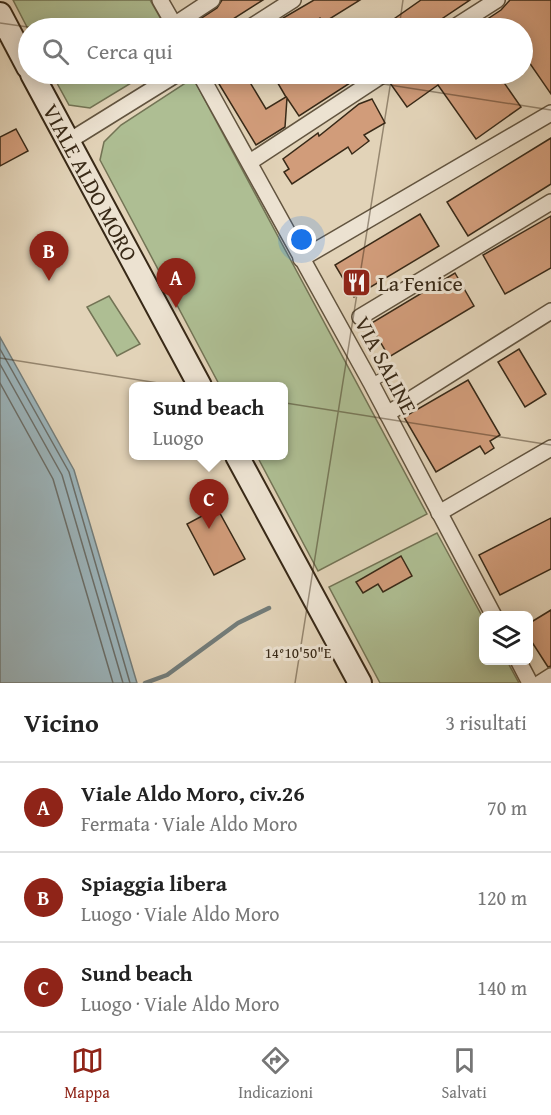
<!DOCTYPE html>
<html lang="it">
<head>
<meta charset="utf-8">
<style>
  :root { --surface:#fff; --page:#f2f2f2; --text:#222; --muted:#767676; --line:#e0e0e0; --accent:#8f2418 }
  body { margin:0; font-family:"Gentium Book Plus",serif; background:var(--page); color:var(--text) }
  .controls { position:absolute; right:18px; bottom:18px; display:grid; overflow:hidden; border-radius:9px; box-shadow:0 3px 15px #0003 }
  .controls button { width:54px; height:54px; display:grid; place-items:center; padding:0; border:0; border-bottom:2px solid var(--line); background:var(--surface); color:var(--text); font:30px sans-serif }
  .you { position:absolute; left:302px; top:240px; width:21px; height:21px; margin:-15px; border:4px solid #fff; border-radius:50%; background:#1a73e8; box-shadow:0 0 0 9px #1a73e833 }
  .badge { display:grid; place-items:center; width:39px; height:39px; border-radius:50%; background:var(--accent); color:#fff; font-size:20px; font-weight:700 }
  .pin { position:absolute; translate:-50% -50px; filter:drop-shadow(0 2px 3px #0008) }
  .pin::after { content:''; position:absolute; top:32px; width:21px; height:18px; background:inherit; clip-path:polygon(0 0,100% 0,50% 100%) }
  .popup { position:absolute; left:129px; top:382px; width:159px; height:78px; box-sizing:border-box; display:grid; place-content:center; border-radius:9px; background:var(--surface); filter:drop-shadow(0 2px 4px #0005); font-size:20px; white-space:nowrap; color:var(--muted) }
  .popup b { font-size:22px; color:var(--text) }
  .popup::after { content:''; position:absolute; left:50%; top:100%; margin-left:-12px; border:12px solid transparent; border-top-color:var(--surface) }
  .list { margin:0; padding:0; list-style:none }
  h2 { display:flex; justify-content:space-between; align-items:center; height:78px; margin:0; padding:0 24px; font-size:26px }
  h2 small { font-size:20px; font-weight:400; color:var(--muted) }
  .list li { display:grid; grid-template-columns:39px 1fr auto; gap:18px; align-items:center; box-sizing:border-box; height:90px; padding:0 24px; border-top:2px solid var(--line) }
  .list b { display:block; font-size:22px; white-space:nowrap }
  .list p { margin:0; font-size:20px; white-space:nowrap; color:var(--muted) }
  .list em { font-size:20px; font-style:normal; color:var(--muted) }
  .icon { flex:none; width:33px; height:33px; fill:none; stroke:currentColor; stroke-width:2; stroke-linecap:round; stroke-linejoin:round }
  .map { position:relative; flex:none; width:551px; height:683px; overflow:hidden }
  .search { position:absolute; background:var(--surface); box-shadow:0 3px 15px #0003; left:18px; right:18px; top:18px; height:66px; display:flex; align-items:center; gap:15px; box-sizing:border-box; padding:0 21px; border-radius:33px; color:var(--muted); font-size:22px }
  .sheet { height:348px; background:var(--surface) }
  nav { display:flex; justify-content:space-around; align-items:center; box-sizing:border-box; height:84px; border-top:2px solid var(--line); background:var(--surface); font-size:16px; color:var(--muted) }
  nav a { display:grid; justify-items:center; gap:3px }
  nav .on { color:var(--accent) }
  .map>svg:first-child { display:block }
  .green { fill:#aebe93; stroke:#737455; stroke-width:1.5 }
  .water { fill:#9bb4bb; stroke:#737c79; stroke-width:1.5 }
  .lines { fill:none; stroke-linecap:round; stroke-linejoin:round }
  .shore { stroke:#6a6e69; stroke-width:1.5 }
  .stream { stroke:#737c79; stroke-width:4.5 }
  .building { fill:#d19c7a; stroke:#382917; stroke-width:1.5 }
  .lane-casing { stroke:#62543f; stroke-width:10 }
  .street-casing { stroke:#62543f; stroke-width:18 }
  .secondary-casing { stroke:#382917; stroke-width:26 }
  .lane { stroke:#ece2d1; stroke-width:8 }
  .street { stroke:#ece2d1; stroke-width:15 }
  .secondary { stroke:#ece2d1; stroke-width:22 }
  .ticks { fill:none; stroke:#382917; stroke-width:1.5; stroke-opacity:0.45 }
  .labels { text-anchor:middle; stroke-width:6; stroke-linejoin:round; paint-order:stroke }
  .street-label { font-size:22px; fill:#382917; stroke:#ece2d1 }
  .poi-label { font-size:22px; fill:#382917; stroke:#ece2d1; text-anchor:start }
  .ticks-label { font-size:15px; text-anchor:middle; fill:#382917; stroke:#ece2d1; stroke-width:6; stroke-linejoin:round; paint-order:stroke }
</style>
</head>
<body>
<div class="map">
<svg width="551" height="683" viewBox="0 0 551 683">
  <rect width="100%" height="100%" fill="#e2d3b8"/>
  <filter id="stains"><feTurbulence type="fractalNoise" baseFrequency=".00333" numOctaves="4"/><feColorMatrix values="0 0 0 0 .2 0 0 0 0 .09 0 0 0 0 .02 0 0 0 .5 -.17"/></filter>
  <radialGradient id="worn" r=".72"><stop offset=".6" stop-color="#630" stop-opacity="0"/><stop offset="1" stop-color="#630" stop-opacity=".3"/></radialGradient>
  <g class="green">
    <path d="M13,0h137l16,28 -138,1z"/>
    <path d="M52,74h94l-56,34 -21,-3z"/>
    <path d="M193,78l234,436 -109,57 -61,-115h27v-70h-64l-120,-226 4,-18 17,-17z"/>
    <path d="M109,296l31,48 -23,12 -30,-49z"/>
    <path d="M437,533l46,85 1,42 23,1 12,22h-139l-51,-96z"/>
  </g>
  <path class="water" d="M0,337l74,133 63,213h-137z"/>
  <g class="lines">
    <g class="shore">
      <path d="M0,349l69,123 61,211"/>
      <path d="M0,364l62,111 61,208"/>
      <path d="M0,383l53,96 60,204"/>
    </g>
    <path class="stream" d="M145,683l22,-8 71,-52 31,-15"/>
  </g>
  <g class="building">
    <path d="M222,0h41l-44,28h-33l31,-20z"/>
    <path d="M314,0h46l-37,23 -3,-5 -16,10h-38z"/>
    <path d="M421,0h49l-42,28h-47z"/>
    <path d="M510,0h41v94l-29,-42v-24h-48l27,-18z"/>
    <path d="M213,74h32l21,35 20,-12 -10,-17 10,-6h78l-65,42 -12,-18 -2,29 -29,18z"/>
    <path d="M403,74h95l23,33 -45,32 -38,-54 -31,22 -17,-24z"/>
    <path d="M372,99l13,24 -21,12 5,6 -17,13 -4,-7 -56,37 -8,-12 5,-3 -6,-10 35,-26 1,3 40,-32z"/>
    <path d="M16,129l12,22 -28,15v-29z"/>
    <path d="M551,138v46l-83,52 -21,-34z"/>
    <path d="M420,214l19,32 -85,51 -19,-32z"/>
    <path d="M551,216v52l-46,26 -22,-39z"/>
    <path d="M455,273l19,33 -85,51 -19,-33z"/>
    <path d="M519,349l27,45 -21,13 -27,-45z"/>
    <path d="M468,380l32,55 -10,6 4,7 -9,6 -5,-8 -44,26 -32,-55z"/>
    <path d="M217,508l28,51 -31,16 -27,-51z"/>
    <path d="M551,518v51l-51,26 -21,-40z"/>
    <path d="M401,556l11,20 -29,16 -5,-8 -15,9 -7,-11z"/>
    <path d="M551,610v56l-3,1 -20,-31v-12z"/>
  </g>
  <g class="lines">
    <defs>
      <path id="lane" d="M371,383l15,-8"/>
      <g id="street">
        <path d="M160,0l16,28"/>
        <path d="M174,25l38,-25"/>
        <path d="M249,28l44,-28"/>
        <path d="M453,28l44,-28"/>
        <path d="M200,74l171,309 123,233"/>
        <path d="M69,141l108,-67"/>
        <path d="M250,162l134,-88"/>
        <path d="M301,259l250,-146"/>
        <path d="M360,317l191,-115"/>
        <path d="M387,414l164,-103"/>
        <path d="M439,513l112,-65"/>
        <path d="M518,660l12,23"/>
        <path d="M540,683l11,-7"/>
      </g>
      <g id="secondary">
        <path d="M0,14l28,53"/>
        <path id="s1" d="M32,74l168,312"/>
        <path d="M237,456l123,227"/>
      </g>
    </defs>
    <use href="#lane" class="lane-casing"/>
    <use href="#street" class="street-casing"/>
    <use href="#secondary" class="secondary-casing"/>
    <use href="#lane" class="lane"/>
    <use href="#street" class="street"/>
    <use href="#secondary" class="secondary"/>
  </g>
  <path class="ticks" d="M0,23l35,5M399,28l4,-28M319,74l232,36M0,358l551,87M295,683l97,-609"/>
  <defs>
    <symbol id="restaurant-square" viewBox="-11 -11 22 22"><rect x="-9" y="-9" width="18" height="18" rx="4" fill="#8f2418" stroke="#ece2d1"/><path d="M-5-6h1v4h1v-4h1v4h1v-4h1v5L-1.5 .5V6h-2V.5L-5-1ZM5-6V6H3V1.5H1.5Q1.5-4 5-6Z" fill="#fff"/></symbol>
  </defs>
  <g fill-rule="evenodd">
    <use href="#restaurant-square" x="340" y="266" width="33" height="33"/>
  </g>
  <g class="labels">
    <g class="street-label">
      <text dy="8" stroke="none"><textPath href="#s1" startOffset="123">VIALE ALDO MORO</textPath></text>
      <text transform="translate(386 365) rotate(62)" y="8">VIA SALINE</text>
    </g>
    <g class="poi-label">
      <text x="378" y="291">La Fenice</text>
    </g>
  </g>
  <g class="ticks-label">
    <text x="298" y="658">14°10'50"E</text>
  </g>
  <rect width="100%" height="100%" filter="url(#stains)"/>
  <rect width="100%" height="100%" fill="url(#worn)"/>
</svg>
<div class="controls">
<button><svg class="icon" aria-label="layers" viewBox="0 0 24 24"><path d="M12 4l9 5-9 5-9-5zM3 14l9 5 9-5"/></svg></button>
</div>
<div class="you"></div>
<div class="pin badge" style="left:176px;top:308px">A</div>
<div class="pin badge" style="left:49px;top:281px">B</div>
<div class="pin badge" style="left:209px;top:529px">C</div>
<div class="popup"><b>Sund beach</b>Luogo</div>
<div class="search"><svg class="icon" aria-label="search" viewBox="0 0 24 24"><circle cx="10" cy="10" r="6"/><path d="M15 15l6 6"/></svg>Cerca qui</div>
</div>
<section class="sheet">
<h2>Vicino<small>3 risultati</small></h2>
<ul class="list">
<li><span class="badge">A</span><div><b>Viale Aldo Moro, civ.26</b><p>Fermata · Viale Aldo Moro</p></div><em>70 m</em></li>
<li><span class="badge">B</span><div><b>Spiaggia libera</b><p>Luogo · Viale Aldo Moro</p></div><em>120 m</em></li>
<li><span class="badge">C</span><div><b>Sund beach</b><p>Luogo · Viale Aldo Moro</p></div><em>140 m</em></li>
</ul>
</section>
<nav>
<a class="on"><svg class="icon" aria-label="map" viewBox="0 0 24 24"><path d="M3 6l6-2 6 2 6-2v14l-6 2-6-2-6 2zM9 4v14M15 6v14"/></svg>Mappa</a>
<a><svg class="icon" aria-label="directions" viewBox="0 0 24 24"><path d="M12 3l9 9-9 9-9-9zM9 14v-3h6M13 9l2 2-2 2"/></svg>Indicazioni</a>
<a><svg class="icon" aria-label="saved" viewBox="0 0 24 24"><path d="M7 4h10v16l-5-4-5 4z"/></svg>Salvati</a>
</nav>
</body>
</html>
